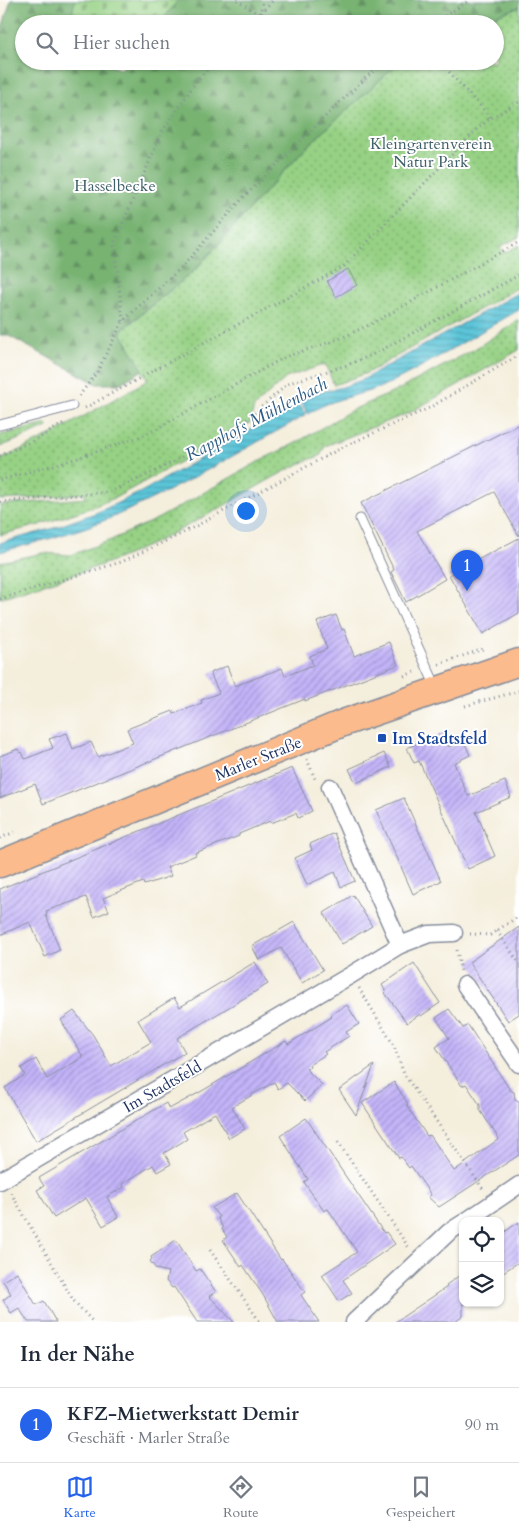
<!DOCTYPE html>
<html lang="de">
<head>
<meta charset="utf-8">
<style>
  :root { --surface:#fff; --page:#f2f2f3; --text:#1f2937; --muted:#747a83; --line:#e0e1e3; --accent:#2563eb }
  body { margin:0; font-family:Cardo,serif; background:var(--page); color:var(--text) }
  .controls { position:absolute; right:15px; bottom:15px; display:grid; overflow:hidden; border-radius:10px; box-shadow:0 1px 4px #0004 }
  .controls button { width:45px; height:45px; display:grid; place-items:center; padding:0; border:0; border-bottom:1px solid var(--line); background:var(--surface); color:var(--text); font:25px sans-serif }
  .you { position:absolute; left:245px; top:510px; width:18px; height:18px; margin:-12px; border:4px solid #fff; border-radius:50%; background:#1a73e8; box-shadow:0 0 0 8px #1a73e833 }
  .badge { display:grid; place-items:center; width:32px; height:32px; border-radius:50%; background:var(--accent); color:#fff; font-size:16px; font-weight:700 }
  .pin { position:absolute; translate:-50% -41px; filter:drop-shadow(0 1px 2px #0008) }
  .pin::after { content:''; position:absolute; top:26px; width:18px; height:15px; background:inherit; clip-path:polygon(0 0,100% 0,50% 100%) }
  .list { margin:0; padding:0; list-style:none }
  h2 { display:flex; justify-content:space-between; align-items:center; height:65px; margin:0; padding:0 20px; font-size:21px }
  h2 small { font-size:16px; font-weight:400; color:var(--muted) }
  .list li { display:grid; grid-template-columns:32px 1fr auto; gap:15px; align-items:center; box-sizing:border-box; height:75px; padding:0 20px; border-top:1px solid var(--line) }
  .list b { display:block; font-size:19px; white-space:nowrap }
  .list p { margin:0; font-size:16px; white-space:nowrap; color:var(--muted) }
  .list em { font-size:16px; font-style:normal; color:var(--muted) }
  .icon { flex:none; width:28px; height:28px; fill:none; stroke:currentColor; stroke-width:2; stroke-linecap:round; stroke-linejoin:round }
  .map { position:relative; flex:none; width:519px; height:1322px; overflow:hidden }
  .search { position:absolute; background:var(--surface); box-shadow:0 1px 4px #0004; left:15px; right:15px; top:15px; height:55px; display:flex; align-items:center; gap:12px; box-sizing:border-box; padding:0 18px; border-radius:28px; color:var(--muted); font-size:19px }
  .sheet { height:140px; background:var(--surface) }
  nav { display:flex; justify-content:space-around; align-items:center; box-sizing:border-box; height:70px; border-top:1px solid var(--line); background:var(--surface); font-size:14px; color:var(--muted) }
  nav a { display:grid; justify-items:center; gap:2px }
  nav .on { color:var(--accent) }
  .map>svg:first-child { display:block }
  .green { fill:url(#green-dots); stroke:#588071 }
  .forest { fill:url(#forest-firs); stroke:#4a7168 }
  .cemetery { fill:url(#cemetery-stones); stroke:#588071 }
  .water { fill:url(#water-rules); stroke:#3c7a9b }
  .building { fill:url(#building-hatch) }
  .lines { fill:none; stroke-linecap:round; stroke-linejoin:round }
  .service-casing { stroke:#888e9d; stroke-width:11 }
  .minor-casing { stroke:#888e9d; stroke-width:19 }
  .primary-casing { stroke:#888e9d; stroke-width:29 }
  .path { stroke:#888e9d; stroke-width:3; stroke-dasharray:1 4; stroke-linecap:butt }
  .service { stroke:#fff; stroke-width:9 }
  .minor { stroke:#fff; stroke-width:16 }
  .primary { stroke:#fbbb8c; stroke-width:26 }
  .transit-dot { fill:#1a4fb4; stroke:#fff; stroke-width:2 }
  .labels { text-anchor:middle; stroke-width:4; stroke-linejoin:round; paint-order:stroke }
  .park-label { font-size:16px; fill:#406069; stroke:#fff }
  .transit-label { font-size:16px; font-weight:bold; fill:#164399; stroke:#fff; text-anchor:start }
  .street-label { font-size:16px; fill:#1b2f5e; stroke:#fff }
  .water-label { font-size:18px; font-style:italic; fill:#2e5c83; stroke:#fff }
</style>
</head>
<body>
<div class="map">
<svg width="519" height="1322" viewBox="0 0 519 1322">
  <defs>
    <pattern id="green-dots" width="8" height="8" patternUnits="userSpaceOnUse" patternTransform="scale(1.25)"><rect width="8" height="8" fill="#96d184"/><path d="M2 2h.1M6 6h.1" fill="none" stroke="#7aaa6f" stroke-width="1.8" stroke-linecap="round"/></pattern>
    <pattern id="forest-firs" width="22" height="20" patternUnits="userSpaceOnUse" patternTransform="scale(1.25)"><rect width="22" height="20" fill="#78b372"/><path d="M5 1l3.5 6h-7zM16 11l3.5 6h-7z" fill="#629261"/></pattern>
    <pattern id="cemetery-stones" width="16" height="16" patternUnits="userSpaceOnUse" patternTransform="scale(1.25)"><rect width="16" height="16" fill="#96d184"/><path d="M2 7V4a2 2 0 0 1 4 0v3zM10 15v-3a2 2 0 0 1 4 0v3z" fill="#7aaa6f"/></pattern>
    <pattern id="water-rules" width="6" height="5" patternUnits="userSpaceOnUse" patternTransform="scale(1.25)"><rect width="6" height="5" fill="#5cc5d8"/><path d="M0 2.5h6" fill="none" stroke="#4ba0b2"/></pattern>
    <pattern id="building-hatch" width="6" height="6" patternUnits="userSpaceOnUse" patternTransform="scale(1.25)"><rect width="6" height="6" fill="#c4b4f9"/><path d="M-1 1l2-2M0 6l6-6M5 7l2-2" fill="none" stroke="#9e93cd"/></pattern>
  </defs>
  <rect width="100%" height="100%" fill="#fff"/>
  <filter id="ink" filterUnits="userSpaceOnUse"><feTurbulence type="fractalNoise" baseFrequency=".02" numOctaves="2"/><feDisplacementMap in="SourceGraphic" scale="10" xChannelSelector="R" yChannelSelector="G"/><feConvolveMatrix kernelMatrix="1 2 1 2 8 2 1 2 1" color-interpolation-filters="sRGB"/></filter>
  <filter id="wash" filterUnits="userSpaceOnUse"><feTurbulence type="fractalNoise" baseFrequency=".0096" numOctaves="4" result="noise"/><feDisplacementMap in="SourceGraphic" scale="20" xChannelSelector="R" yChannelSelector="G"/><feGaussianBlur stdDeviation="1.12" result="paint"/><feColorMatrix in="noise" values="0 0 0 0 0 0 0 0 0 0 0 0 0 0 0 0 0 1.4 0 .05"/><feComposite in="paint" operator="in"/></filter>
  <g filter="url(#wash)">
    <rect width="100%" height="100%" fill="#f4eedc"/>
    <g class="green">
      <path d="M519,7v230l-19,10 4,6 15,-8v42l-152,86 -33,12 -9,-21 -39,14 -32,29 -4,16 -135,75 -25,10 -51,17 -39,10v-30l86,-7 -1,-5 -43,5 -42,2v-40l47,-23 101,-57 -28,-48 75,-62 109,-121 97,-88h94v-37h-22z"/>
      <path d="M519,320v30l-110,63 -84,33 -5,10c-25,8 -49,23 -72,36 -31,18 -62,35 -94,51 -49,24 -102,38 -154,55v-36l43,-9 28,2 40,-15 48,-22 106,-60 29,-14 58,-34 42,-18 79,-42z"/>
      <path d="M47,424l1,3 -48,20v-12z"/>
    </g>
    <g class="forest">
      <path d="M11,0h64l-5,24h-46v37h73l24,8 7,-8h273l-97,88 -109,121 -75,61 23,39 -24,14h-22l-90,-49h-7v-301z"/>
      <path d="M178,0h341v7l-46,17h-314z"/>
    </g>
    <path class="cemetery" d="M75,0h103l-19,24h-89z"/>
    <g class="water">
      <path d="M519,292v18c-43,24 -85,51 -129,73 -26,13 -58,14 -82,31l-7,-12 15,-9 27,-6 21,-8z"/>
      <path d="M298,403l8,12c-64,35 -126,73 -193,102 -36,15 -75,25 -113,35v-9l51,-14 47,-17 43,-20z"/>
    </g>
    <g id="blocks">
      <g class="building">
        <path d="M348,269l9,16 -21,12 -9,-16z"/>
        <path d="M519,424v112l-25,-44 -77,39 28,48 -39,23 -15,-30 3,-2 -33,-67z"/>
        <path d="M519,538v75l-36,21 -34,-59z"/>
        <path d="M336,615l6,15 2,-1 10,27 35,-14 9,23 -93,36v-2l-262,105 -8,-20 -35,14v-42l18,-7 2,4 2,-1 3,7 28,-11 -4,-9 18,-6 6,16 18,-7 7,15 35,-14 -6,-14 46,-18 1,3 28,-11 -1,-3 18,-7 -9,-20 17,-7 8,20 47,-18 3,8 28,-11 -3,-9 17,-7 -10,-27z"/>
        <path d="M442,733l7,14 15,-6 6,14 -16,8 14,33 37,-15 6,16 -35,15 19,44 -27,13 -49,-108 -5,2 -7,-15z"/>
        <path d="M384,753l7,14 -35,16 -7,-14z"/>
        <path d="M292,768l20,43 -14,7 -2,-5 -25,10 -1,-2 -31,13v2l-44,17 1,2 -29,12 4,9 -27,9 -1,-3 -40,16 6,13 -15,6 -8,-20 -40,14 1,3 -1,1 14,35 -15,7 -15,-35 -30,13v-46z"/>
        <path d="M404,798l37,83 -28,13 -37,-84z"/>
        <path d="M334,833l21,48 -14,6 -6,-15 -28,13 -12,-27 17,-8 -2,-6z"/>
        <path d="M353,895l19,31 -30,18 -18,-31z"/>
        <path d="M294,922l29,48 -21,13 -21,-35 -22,12 -7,-14z"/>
        <path d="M519,927v87l-11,7 -39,-59z"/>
        <path d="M255,962l13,22 -91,54 8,14 -149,89 -31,-53 20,-13 -4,-7 15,-9 11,20 36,-22 -22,-37 13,-9 19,24 18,31 40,-24 -13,-22 36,-22 6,9z"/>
        <path d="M414,963l26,40 -19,13 -1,-2 -13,9 -22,-30 1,-1 -4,-7z"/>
        <path d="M347,1005l12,19 -13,8 3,4 -25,16 2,2 -17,11 1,2 -4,2 16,16 -17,16 -18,-18 -9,6 -4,-7 -42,25 13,22 -16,9 -14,-25 -32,19 4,7 -23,14 7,11 -14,8 -4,-7 -31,19 2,3 -17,10 11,20 -15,9 -17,-28 -32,20 -17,-28 7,-4 -5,-8 127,-75 3,6 33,-18 84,-50 2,3 44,-27 -2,-2z"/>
        <path d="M449,1009l14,19 5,-3 42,65 4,2 1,8 4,2v53l-80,52 -11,-10 3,-2 -20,-29 -2,2 -8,-11 -2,1 -37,-55 32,-21 14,22 -2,1 21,31 3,-1 24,36 45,-32 -19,-29v-5l-14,-21 -4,2 -26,-39 13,-9 -13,-20z"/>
        <path d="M374,1065l-18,50 -17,-25z"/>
        <path d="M306,1118l78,115 2,-1 9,12 -52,36 9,13 -13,8 -17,-26 35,-23 -29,-43 -4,2 -20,-29 4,-3 -28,-43z"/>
        <path d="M237,1193l44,67 1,-1 23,33 -4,3 18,27h-41l-15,-27 -20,-30 -2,2 -18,-27 4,-3 -5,-8 1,-1 -5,-9 1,-2 -7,-9z"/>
        <path d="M519,1222v40l-19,12v-39z"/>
        <path d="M176,1240l20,31 4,-2 16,23 -7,4 25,26h-37l-23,-35 -2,1 -6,-7 2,-9 -12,-3 -6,-8 2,-2 -1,-2z"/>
        <path d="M17,1272l19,33 8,-4 12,21h-28l-9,-14 -8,5 -8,-13 8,-6 -8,-13z"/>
        <path d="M463,1273v43l-8,6h-60l52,-35 -1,-2z"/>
      </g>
    </g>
  </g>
  <g filter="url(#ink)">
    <use href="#blocks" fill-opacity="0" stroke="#888e9d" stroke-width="1"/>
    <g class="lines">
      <defs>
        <g id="service">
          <path d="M0,425l72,-19"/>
          <path d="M360,519l76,168"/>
        </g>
        <g id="minor">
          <path d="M400,945l29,-11 25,-1"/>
          <path d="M465,985l54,79"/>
          <path d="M0,1181l351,-206 49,-30 -70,-158"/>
          <path d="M466,1221l53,-36"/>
          <path d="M354,1322l95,-90 14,-9"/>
        </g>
        <path id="primary" d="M0,864l343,-141 176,-61"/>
      </defs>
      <use href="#service" class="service-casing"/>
      <use href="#minor" class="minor-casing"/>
      <use href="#primary" class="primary-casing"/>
      <g class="path">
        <path d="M237,0l23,15"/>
        <path d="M260,14l3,-14"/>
        <path d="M251,24l22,-24"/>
        <path d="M432,24l38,-24"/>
        <path d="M439,61l52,57"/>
        <path d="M123,321l-9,-77 48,-112 35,-52 18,-19"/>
        <path d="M79,396l18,-24 26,-51 60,-55 60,-68 96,-95 45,-42"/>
        <path d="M85,408l258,-141 133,-137 15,-12 28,-16"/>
        <path d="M0,456l41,-19 23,-14"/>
        <path d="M0,480l75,-21 72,-25 138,-77 54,-18 34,-16 146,-81"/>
        <path d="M0,502l109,-10 47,-21 67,-36 28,-19 38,-33 58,-18 27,-11 145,-79"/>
        <path d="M0,599l121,-37 60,-28 164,-88 84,-38 90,-53"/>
        <path d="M439,664l44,-15"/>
        <path d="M404,676l13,-5"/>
        <path d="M465,706l54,-15"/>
        <path d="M307,759l8,20"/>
        <path d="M0,838l15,-6"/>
        <path d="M497,931l22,32"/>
        <path d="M470,934l20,1 29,-19"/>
        <path d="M457,950l4,21"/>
        <path d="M359,988l34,56 11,30 79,115"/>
        <path d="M338,1142l71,106"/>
        <path d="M11,1193l62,107 20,22"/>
        <path d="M210,1250l50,72"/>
      </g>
      <use href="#service" class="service"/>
      <use href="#minor" class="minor"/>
      <use href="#primary" class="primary"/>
    </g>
  </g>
  <rect class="transit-dot" x="377" y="733" width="10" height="10" rx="2.5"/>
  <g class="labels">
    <g class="park-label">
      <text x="431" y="149">Kleingartenverein<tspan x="431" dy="18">Natur Park</tspan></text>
      <text x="115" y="191">Hasselbecke</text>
    </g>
    <g class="transit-label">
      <text x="392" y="744">Im Stadtsfeld</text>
    </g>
    <g class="street-label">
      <text transform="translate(258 758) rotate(-22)" y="6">Marler Straße</text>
      <text transform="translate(162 1086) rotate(-30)" y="6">Im Stadtsfeld</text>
    </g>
    <g class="water-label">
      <text transform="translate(256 419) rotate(-28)" y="6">Rapphofs Mühlenbach</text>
    </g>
  </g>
</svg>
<div class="controls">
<button><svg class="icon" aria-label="locate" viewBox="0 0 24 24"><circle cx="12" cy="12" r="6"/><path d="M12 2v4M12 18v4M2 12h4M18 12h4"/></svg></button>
<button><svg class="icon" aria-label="layers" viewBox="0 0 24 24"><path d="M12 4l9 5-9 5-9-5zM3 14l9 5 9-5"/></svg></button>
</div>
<div class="you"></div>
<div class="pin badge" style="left:467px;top:591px">1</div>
<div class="search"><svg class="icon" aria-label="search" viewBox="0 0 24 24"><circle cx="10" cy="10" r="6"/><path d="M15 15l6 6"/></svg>Hier suchen</div>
</div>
<section class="sheet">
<h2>In der Nähe<small></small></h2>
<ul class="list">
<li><span class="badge">1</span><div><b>KFZ-Mietwerkstatt Demir</b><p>Geschäft · Marler Straße</p></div><em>90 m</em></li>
</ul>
</section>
<nav>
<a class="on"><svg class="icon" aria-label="map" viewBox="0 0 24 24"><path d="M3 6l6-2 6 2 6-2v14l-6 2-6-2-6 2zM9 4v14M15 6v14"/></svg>Karte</a>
<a><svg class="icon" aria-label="directions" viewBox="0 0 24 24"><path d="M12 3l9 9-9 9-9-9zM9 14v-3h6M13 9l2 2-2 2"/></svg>Route</a>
<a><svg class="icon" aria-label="saved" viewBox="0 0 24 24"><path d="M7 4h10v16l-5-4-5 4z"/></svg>Gespeichert</a>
</nav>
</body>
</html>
